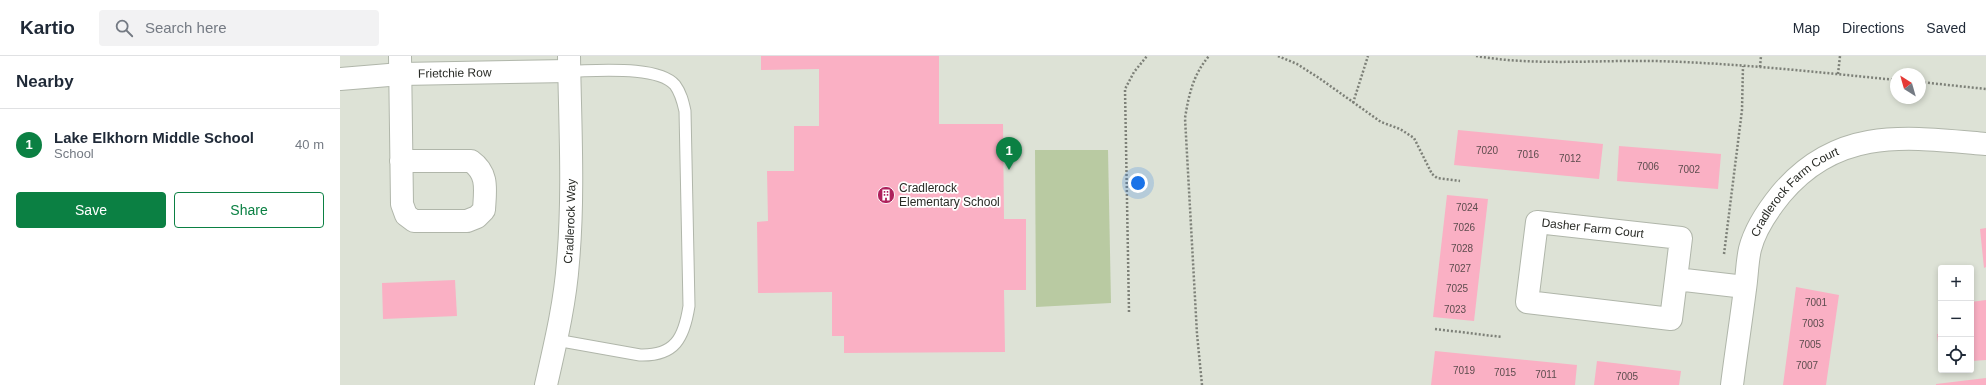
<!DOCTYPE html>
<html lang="en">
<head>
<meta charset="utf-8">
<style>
  :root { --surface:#fff; --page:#f2f2f3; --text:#1f2937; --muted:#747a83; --line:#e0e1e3; --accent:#0b8043 }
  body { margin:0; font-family:Helvetica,sans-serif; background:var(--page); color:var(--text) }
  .controls { position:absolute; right:12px; bottom:12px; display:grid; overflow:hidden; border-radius:4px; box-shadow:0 2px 6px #0003 }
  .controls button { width:36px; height:36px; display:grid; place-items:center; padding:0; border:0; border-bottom:1px solid var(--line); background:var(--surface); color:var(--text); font:20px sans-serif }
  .compass { position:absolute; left:1550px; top:12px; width:36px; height:36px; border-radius:50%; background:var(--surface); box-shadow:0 2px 6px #0003; rotate:323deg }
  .you { position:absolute; left:798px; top:127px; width:14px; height:14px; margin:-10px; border:3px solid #fff; border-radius:50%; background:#1a73e8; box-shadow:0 0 0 6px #1a73e833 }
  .badge { display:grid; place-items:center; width:26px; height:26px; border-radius:50%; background:var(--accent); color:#fff; font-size:13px; font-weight:700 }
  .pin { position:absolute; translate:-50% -33px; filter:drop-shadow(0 1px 2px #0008) }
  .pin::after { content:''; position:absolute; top:21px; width:14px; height:12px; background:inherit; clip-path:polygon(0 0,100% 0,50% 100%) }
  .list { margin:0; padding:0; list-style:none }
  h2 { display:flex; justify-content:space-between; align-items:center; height:52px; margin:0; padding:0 16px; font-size:17px }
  h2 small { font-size:13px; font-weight:400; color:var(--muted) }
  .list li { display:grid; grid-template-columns:26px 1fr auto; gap:12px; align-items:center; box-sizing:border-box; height:72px; padding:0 16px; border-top:1px solid var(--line) }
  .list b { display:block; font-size:15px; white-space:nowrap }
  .list p { margin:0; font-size:13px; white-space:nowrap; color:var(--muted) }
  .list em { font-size:13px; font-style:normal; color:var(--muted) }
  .actions { display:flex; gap:8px; padding:12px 16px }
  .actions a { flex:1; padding:9px 0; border:1px solid var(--accent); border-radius:4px; text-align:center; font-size:14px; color:var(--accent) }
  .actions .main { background:var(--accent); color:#fff }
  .icon { flex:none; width:22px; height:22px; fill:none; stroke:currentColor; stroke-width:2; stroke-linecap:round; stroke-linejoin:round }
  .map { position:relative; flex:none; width:1646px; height:329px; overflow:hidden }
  header { display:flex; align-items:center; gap:24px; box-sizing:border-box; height:56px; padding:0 20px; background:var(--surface); border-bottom:1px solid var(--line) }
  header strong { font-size:19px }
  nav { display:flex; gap:22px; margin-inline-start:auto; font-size:14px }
  .search { width:280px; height:36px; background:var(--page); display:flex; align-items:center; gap:10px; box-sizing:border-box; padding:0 14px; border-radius:4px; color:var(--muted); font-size:15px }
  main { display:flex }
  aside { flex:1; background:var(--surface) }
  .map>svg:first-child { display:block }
  .green { fill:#b9caa2 }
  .building { fill:#fab0c4 }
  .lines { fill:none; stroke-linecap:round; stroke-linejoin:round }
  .service-casing { stroke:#b0b6aa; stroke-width:13 }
  .minor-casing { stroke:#b0b6aa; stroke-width:24 }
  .tertiary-casing { stroke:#b0b6aa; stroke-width:24 }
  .path { stroke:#7d8078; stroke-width:2.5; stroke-dasharray:2 2; stroke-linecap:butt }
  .service { stroke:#fff; stroke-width:11 }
  .minor { stroke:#fff; stroke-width:22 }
  .tertiary { stroke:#fff; stroke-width:22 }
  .labels { text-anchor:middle; stroke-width:3.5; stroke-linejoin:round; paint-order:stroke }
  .number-label { font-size:10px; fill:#5d4c4e }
  .street-label { font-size:12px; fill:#292b26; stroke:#fff }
  .poi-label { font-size:12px; fill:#292b26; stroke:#fff; text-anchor:start }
</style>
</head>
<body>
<header>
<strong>Kartio</strong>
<div class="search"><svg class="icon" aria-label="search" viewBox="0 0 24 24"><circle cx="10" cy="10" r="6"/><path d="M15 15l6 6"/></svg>Search here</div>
<nav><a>Map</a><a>Directions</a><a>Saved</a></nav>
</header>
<main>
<aside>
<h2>Nearby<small></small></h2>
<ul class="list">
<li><span class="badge">1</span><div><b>Lake Elkhorn Middle School</b><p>School</p></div><em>40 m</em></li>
</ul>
<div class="actions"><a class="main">Save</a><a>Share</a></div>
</aside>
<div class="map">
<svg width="1646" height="329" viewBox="0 0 1646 329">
  <rect width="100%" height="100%" fill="#dde2d6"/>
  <path class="green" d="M695,94h73l3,153 -75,4z"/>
  <g class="building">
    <path d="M421,0h178v68h64l1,95h22v71h-22l1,62 -161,1v-17h-12v-44l-74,1 -1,-71 11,-1 -1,-50h27v-45h25v-57l-58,1z"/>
    <path d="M1118,74l145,14 -4,35 -145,-14z"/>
    <path d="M1279,90l102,8 -3,35 -101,-8z"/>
    <path d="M1107,139l41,4 -14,122 -41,-4z"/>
    <path d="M1646,172v39l-2,1 -4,-39z"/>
    <path d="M115,224l2,36 -74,3 -1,-36z"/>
    <path d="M1456,231l43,8 -13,90h-43z"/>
    <path d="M1646,244v60l-15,1v-59z"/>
    <path d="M1597,278h4v25h-1z"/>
    <path d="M1095,295l142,14 -2,20h-144z"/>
    <path d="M1257,305l84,10 -2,14h-85z"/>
    <path d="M1646,322v7h-50v-1z"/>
  </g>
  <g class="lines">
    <defs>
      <path id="service" d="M216,284l84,15c35,1 44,-17 49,-49l-4,-195c-2,-9 -4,-18 -10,-26 -17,-20 -80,-14 -106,-14"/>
      <g id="minor">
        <path d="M60,0l2,148 4,11 8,6h53l10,-4 7,-7c1,-20 5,-36 -13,-49h-70"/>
        <path id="s1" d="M0,23l61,-5 168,-3"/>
        <path id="s2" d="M1336,223l-5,40 -144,-17 10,-80 144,16 -5,41 69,8"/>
        <path id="s3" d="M1392,329c4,-32 9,-64 13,-96 2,-13 2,-27 5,-40 5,-20 18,-39 31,-55 57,-68 126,-57 205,-50"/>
      </g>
      <g id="tertiary">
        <path id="s4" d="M206,329c9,-40 19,-81 22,-123 6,-68 2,-138 1,-206"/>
      </g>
    </defs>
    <use href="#service" class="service-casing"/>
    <use href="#minor" class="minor-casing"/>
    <use href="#tertiary" class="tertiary-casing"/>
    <g class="path">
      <path d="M938,0l19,8 22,14 62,44 19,7 14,9 18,36 5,4 23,3"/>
      <path d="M1136,0c58,10 120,4 178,5 81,2 162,11 242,19"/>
      <path d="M1420,11l1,-11"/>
      <path d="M1498,18l2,-18"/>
      <path d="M1580,26l66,7"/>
      <path d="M1013,47l15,-47"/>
      <path d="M1384,198l18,-144 1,-44"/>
      <path d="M789,256l-4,-223 9,-17 13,-16"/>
      <path d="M1095,273l67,8"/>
      <path d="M862,329l-5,-51 -12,-216c4,-24 8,-43 24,-62"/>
    </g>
    <use href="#service" class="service"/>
    <use href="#minor" class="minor"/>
    <use href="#tertiary" class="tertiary"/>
  </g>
  <defs>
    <symbol id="building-disc" viewBox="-11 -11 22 22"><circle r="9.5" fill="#ae215c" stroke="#fff"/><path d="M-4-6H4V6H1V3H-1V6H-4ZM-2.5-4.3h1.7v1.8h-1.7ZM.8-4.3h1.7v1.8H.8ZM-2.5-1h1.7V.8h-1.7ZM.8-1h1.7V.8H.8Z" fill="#fff"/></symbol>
  </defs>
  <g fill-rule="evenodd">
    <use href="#building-disc" x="536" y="129" width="20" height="20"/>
  </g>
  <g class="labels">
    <g class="number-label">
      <text x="1147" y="98">7020</text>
      <text x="1188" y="102">7016</text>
      <text x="1230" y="106">7012</text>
      <text x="1308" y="114">7006</text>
      <text x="1349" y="117">7002</text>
      <text x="1127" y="155">7024</text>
      <text x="1124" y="175">7026</text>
      <text x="1122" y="196">7028</text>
      <text x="1120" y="216">7027</text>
      <text x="1117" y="236">7025</text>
      <text x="1476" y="250">7001</text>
      <text x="1115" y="257">7023</text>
      <text x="1473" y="271">7003</text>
      <text x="1470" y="292">7005</text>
      <text x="1467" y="313">7007</text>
      <text x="1124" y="318">7019</text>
      <text x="1165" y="320">7015</text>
      <text x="1206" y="322">7011</text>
      <text x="1287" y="324">7005</text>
    </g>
    <g class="street-label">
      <text dy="4" stroke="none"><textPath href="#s1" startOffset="115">Frietchie Row</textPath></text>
      <text dy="4" stroke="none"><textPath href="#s3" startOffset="212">Cradlerock Farm Court</textPath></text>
      <text dy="4" stroke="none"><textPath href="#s4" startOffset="166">Cradlerock Way</textPath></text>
      <text dy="4" stroke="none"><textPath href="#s2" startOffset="322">Dasher Farm Court</textPath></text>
    </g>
    <g class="poi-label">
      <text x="559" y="136">Cradlerock<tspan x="559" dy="14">Elementary School</tspan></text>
    </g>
  </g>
</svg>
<div class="controls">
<button>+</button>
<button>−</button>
<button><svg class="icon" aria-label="locate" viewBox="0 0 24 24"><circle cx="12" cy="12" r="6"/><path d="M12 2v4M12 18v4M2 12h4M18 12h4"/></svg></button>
</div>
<svg class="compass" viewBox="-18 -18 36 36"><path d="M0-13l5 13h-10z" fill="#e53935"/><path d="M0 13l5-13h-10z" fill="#747a83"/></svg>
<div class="you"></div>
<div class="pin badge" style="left:669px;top:114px">1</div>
</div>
</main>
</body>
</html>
